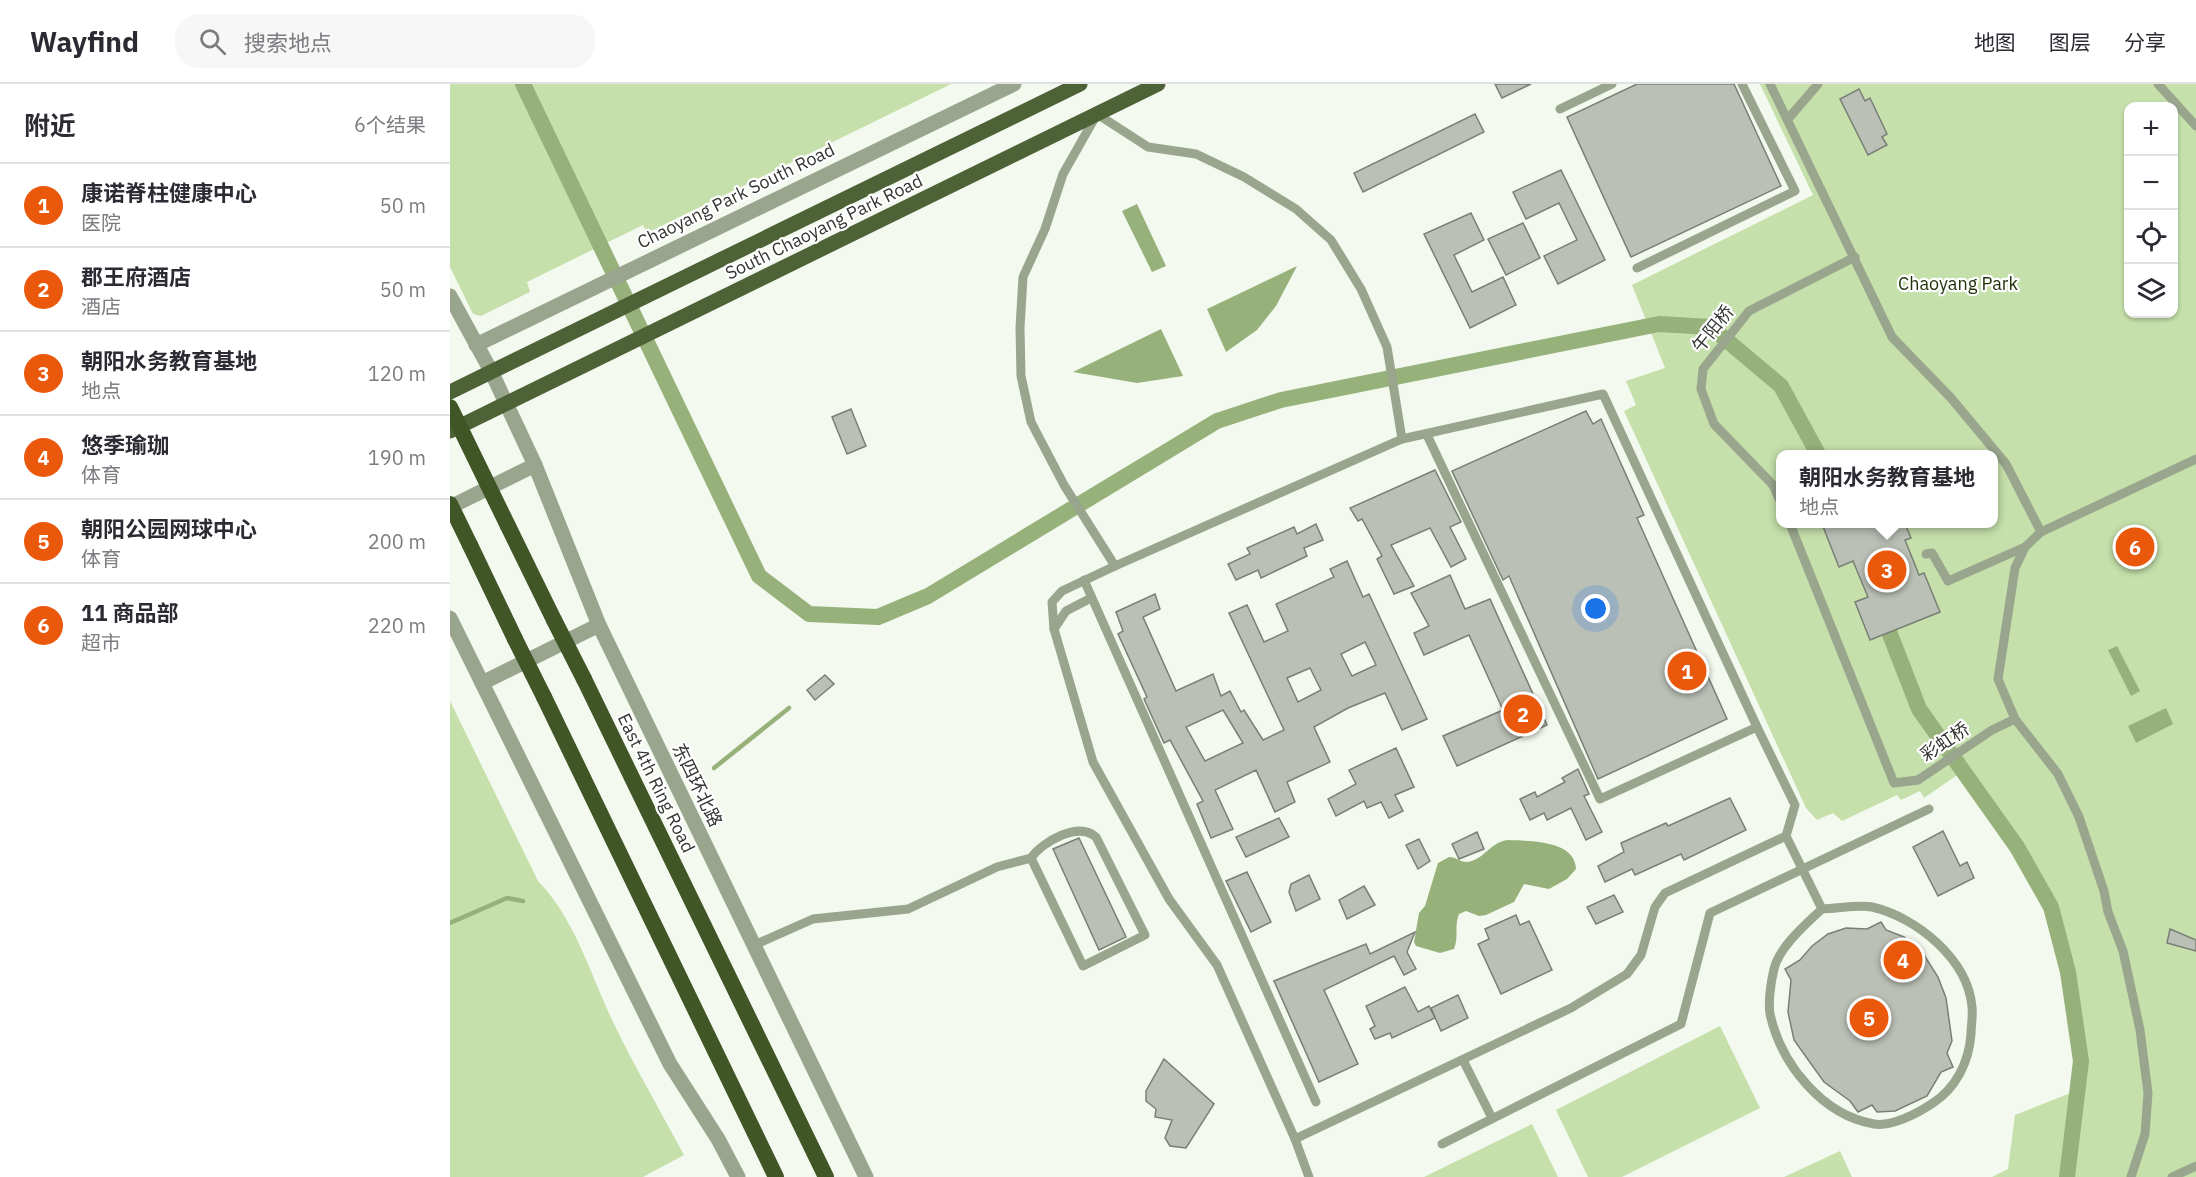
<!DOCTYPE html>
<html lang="zh">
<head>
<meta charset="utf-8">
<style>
  :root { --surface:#fff; --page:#f7f7f7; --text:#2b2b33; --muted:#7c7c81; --line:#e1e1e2; --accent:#ea580c }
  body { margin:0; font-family:"IBM Plex Sans","Noto Sans SC",sans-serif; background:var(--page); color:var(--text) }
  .controls { position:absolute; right:18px; top:18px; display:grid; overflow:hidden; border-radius:12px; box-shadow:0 2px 4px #0004 }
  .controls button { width:54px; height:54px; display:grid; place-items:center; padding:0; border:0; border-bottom:2px solid var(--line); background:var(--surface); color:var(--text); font:30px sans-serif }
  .you { position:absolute; left:1146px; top:525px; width:21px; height:21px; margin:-15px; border:4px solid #fff; border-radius:50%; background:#1a73e8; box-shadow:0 0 0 9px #1a73e833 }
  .badge { display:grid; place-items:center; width:39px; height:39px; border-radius:50%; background:var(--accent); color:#fff; font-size:20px; font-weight:700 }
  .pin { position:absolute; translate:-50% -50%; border:3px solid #fff; box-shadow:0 2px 6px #0006 }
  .popup { position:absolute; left:1326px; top:366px; width:222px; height:78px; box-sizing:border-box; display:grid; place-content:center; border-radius:12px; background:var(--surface); filter:drop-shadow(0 2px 4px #0005); font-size:20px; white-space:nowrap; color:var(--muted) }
  .popup b { font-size:22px; color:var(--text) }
  .popup::after { content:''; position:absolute; left:50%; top:100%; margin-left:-12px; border:12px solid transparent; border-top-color:var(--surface) }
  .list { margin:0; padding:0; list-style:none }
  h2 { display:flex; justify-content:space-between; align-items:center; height:78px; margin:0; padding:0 24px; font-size:26px }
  h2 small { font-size:20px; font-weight:400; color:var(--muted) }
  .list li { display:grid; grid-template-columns:39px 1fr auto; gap:18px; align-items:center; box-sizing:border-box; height:84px; padding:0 24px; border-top:2px solid var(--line) }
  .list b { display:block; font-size:22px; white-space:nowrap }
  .list p { margin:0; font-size:20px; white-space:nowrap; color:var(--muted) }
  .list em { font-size:20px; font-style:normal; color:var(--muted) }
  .icon { flex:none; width:33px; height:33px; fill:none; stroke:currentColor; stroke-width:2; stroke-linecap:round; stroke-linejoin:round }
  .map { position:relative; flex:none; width:1746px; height:1093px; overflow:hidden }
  header { display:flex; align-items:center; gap:36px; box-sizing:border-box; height:84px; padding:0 30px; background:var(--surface); border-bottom:2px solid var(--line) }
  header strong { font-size:28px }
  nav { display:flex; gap:33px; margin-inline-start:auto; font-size:21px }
  .search { width:420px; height:54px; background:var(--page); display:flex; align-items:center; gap:15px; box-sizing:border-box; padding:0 21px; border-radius:24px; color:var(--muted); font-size:22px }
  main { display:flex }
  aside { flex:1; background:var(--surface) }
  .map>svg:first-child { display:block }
  .green { fill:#c5e0ab; fill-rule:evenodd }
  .water { fill:#96b17a }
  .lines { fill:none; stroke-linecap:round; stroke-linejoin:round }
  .stream { stroke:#96b17a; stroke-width:4.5 }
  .canal { stroke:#96b17a; stroke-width:16 }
  .building { fill:#bbc0b7; stroke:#7a7f76; stroke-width:1.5; fill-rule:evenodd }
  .service { stroke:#99a58d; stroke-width:9 }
  .tertiary { stroke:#99a58d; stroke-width:15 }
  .primary { stroke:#4d6237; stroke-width:15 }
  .trunk { stroke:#405626; stroke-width:16 }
  .trunk-bridge { stroke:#405626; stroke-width:16 }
  .labels { text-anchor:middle; stroke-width:4.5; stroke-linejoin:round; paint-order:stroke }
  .street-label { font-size:18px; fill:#343632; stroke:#fff }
  .park-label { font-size:18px; fill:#203209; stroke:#fff }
</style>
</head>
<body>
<header>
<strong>Wayfind</strong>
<div class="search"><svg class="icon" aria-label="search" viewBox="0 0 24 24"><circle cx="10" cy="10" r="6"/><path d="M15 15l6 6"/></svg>搜索地点</div>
<nav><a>地图</a><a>图层</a><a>分享</a></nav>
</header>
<main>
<aside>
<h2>附近<small>6个结果</small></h2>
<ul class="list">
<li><span class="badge">1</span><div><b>康诺脊柱健康中心</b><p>医院</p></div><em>50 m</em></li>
<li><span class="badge">2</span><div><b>郡王府酒店</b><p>酒店</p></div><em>50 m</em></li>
<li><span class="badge">3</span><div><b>朝阳水务教育基地</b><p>地点</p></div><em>120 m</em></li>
<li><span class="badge">4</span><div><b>悠季瑜珈</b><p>体育</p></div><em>190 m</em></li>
<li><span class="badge">5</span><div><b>朝阳公园网球中心</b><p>体育</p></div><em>200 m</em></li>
<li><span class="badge">6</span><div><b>11 商品部</b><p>超市</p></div><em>220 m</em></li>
</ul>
</aside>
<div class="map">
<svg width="1746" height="1093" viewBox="0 0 1746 1093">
  <rect width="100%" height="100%" fill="#f4f9ef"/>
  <g class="green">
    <path d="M0,0h501l-304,149 -4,-8 -116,57 3,10 -49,24 -8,-2 -23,-47z"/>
    <path d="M1310,0h436v1093h-204l16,-8 7,-54 63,-25 3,-29 -13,-89 -17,-65 -34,-60 -54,-76 -39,27 -4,-7 -19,9 -4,-5 -55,26 -9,-8 -16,7 -11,-12 -182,-397 12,-6 -10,-24 39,-13 -33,-83 181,-90zM1678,22h46v208h-46zM1330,370h214v70h-214z"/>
    <path d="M0,617l88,180c38,39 53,96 77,145 21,43 46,86 69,129l-41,22h-193z"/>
    <path d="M1270,942l40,82 -138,69h-34l-32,-67z"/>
    <path d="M1082,1040l26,53h-134z"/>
    <path d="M1390,1067l12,26h-68z"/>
  </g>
  <g class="water">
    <path d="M687,120l29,62 -14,6 -30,-61z"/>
    <path d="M847,182l-21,40 -19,24 -31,22 -19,-43z"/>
    <path d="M711,245l22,47 -46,7 -64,-11z"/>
    <path d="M1667,562l23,45 -9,5 -23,-46z"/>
    <path d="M1716,624l7,16 -37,19 -8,-17z"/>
    <path d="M1058,756c23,1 67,0 68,29l-9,10 -18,10 -25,-5 -10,18 -28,13 -7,1 -13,-5 -7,3c-5,12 0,23 -5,35l-14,4 -24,-7 -2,-4 5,-29 6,-7 13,-43 11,-6c7,0 11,5 18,5 17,-2 23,-20 41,-22z"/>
  </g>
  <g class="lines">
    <g class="stream">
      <path d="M264,684l75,-60"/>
      <path d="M0,839l57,-25 16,3"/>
    </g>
    <g class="canal">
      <path d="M73,0l236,492 50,38 69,3 50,-21 289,-175 64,-21 378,-76 52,3 70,59 37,68"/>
      <path d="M1431,527l38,98 98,138 34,60 17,65 13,89 -14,116"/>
    </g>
  </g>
  <g class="building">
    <path d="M1045,0h36l-29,14z"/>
    <path d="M1187,0h97l47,102 -150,71 -64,-140z"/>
    <path d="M1409,5l6,12 5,-3 17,36 -5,3 5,8 -19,10 -28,-56z"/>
    <path d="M1025,30l9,18 -121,60 -9,-19z"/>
    <path d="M1111,86l44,90 -47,24 -14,-28 33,-16 -18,-37 -33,16 -13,-27z"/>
    <path d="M1021,129l13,27 -30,15 18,37 31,-15 13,28 -46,23 -46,-94z"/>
    <path d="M1073,139l17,35 -34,17 -18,-36z"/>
    <path d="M401,325l15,37 -19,8 -15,-37z"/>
    <path d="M1136,327l7,13 8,-5 43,96 -7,3 90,201 -129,60 -89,-203 -6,4 -51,-109z"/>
    <path d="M985,386l26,52 -11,5 16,32 -15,8 -21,-39 -39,17 23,41 -20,8 -17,-35 5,-3 -20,-37 -4,2 -8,-13z"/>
    <path d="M866,440l7,16 -19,8 3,8 -46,22 -3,-8 -22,10 -8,-16 22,-10 -3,-6 47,-21 3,7z"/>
    <path d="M1372,440h83l6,14 -6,2 14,35 5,-2 16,39 -70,28 -15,-38 13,-5 -15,-36 -14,6z"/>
    <path d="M897,477l16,36 6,-3 58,125 -25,11 -17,-37 -37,15 -34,19 16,35 -43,20 8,20 -20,10 -19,-42 -41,20 18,39 -22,9 -14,-34 6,-3 -33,-61 -6,3 -20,-44 3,-2 -29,-63 5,-3 -7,-19 39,-18 5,15 -17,8 33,74 37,-17 8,22 9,-5 11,21 3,-2 19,30 21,-10 -55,-117 18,-8 17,37 24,-11 -12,-27 58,-27 -4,-8zM915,558l11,23 -24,11 -11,-22zM860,584l11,22 -23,12 -11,-24zM773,626l20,33 -38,18 -19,-34z"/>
    <path d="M1000,491l15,34 25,-10 57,126 -90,41 -14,-30 60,-26 -34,-75 -45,20 -10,-22 15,-7 -18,-33z"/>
    <path d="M375,591l9,9 -19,16 -8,-10z"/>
    <path d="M946,664l18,39 -19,8 8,16 -14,7 -8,-16 -14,6 -3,-7 -28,15 -8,-17 28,-15 -7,-14z"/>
    <path d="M1128,685l11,25 -5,2 18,36 -16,8 -15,-32 -24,12 -3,-7 -14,7 -10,-21 15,-7 2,5 28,-15 -3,-4z"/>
    <path d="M1280,714l16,32 -62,30 -3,-6 -46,21 -3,-6 -27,13 -7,-16 26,-14 -3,-9 45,-20 2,3z"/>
    <path d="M829,734l10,19 -43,20 -10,-20z"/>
    <path d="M1493,747l17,35 7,-4 7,16 -36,18 -25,-49z"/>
    <path d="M1027,748l7,17 -25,10 -7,-15z"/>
    <path d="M629,754l47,99 -27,13 -46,-101z"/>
    <path d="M969,755l11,22 -12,8 -12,-24z"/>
    <path d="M797,788l24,50 -20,10 -25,-51z"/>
    <path d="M859,791l11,24 -24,12 -7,-19 2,-8z"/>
    <path d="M914,802l11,19 -28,14 -8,-19z"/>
    <path d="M1164,811l9,17 -27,12 -9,-17z"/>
    <path d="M1066,831l4,10 9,-4 23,49 -51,24 -23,-50 11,-5 -4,-10z"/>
    <path d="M1431,838l5,8 18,7 20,18 14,22 8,21 6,43 -5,12 6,14 -12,5 -14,24 -32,15 -18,1 -5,-7 -14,7 -8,-11 -26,-19 -30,-42 -6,-28 3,-32 -6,-11 15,-9 12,-14 16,-12 18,-6 21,1z"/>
    <path d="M1720,845l26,11v11l-29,-8z"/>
    <path d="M965,848l-8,20 9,17 -12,6 -10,-19 -70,34 34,74 -39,18 -45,-101 92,-37 4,10z"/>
    <path d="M955,903l13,25 11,-6 6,12 -43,20 -2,-5 -15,6 -5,-10 5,-3 -9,-20z"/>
    <path d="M1008,911l10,23 -27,13 -10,-23z"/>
    <path d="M714,975l50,45 -28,44 -16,-2 -5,-8 7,-18 -17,-3 1,-8 -10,-8v-10z"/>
  </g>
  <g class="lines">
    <g class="service">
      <path d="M1320,0l122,253 59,61 55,66 35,68 -16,15 -10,21 -17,111 17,40 43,55 21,43 25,74 4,21 15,39 17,79 8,63 -3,41 -14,43"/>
      <path d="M1708,0l38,42"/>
      <path d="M1110,25l52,-25"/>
      <path d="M647,30l51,33 48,7 48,23 52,32 35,31 30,49 26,58 15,92 -287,127 -51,-81 -33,-63 -10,-46 -1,-48 3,-51 22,-48 18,-55z"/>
      <path d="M1338,35l30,-35"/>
      <path d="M1187,184l158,-77 -53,-107"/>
      <path d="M952,355l201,-45 154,333 -157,72 -173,-364"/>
      <path d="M1330,417l-7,-16 -59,-61 -13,-35 2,-20 46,-58 106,-54"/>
      <path d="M1340,440l104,259 24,-3 74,-50 23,-11"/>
      <path d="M1591,448l155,-73"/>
      <path d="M1476,470l6,-1 16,28 77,-34"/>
      <path d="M665,482l-53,25 -10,11 2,27 39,133 76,137 48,66 78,174"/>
      <path d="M634,496l232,522"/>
      <path d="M604,545l12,-18 25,-13"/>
      <path d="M1307,643l38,78 -9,31 36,73c-16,15 -43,38 -48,60 -3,12 -6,33 -4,45 11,50 52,101 104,110 18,3 44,-11 59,-21 23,-15 36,-41 38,-69 0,-8 2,-18 1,-27 -4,-48 -56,-90 -100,-100 -15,-3 -35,2 -50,2"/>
      <path d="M302,862l61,-27 95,-10 89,-42 34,-9c11,-16 47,-37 65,-21l49,98 -62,31 -52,-108"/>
      <path d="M1013,976l29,58"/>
      <path d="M992,1060l239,-120 29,-111 219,-104"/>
      <path d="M859,1093l-14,-38 276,-131 56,-34 14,-19 14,-48 10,-14 121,-57"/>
      <path d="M1722,1093l24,-11"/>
    </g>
    <g class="tertiary">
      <path d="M0,212l41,75 44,94 64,160 267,552"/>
      <path d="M26,261l538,-261"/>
      <path d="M0,423l85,-42"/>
      <path d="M0,534l220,446 48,75 20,38"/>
      <path d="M32,599l117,-58"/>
    </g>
    <g class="primary">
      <path d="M0,308l630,-308"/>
      <path d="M0,347l708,-347"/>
    </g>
    <g class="trunk">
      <path d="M58,442l46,94"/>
      <path d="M20,461l45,94"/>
      <path d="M134,595l242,498"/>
      <path d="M94,613l232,480"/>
    </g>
    <g class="trunk-bridge">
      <path d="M0,323l58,119"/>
      <path d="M0,420l20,41"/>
      <path d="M104,536l30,59"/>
      <path d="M65,555l29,58"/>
    </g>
  </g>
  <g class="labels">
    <g class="street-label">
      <text transform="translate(286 112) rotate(-26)" y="6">Chaoyang Park South Road</text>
      <text transform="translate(374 143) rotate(-26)" y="6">South Chaoyang Park Road</text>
      <text transform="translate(1263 245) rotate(-51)" y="6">午阳桥</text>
      <text transform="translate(1495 658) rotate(-34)" y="6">彩虹桥</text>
      <text transform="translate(206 699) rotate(64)" y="6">East 4th Ring Road</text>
      <text transform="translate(247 701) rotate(64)" y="6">东四环北路</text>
    </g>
    <g class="park-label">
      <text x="1508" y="206">Chaoyang Park</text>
    </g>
  </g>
</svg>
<div class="controls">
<button>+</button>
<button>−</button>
<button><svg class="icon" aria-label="locate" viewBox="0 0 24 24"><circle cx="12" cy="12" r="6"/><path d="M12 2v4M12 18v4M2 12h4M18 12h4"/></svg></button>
<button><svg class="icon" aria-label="layers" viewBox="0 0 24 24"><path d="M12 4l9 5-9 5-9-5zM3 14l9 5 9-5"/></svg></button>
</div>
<div class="you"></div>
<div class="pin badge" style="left:1237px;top:587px">1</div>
<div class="pin badge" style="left:1073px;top:630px">2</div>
<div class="pin badge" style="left:1437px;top:486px">3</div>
<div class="popup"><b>朝阳水务教育基地</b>地点</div>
<div class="pin badge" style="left:1453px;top:876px">4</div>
<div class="pin badge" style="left:1419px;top:934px">5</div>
<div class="pin badge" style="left:1685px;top:463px">6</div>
</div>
</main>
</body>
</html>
